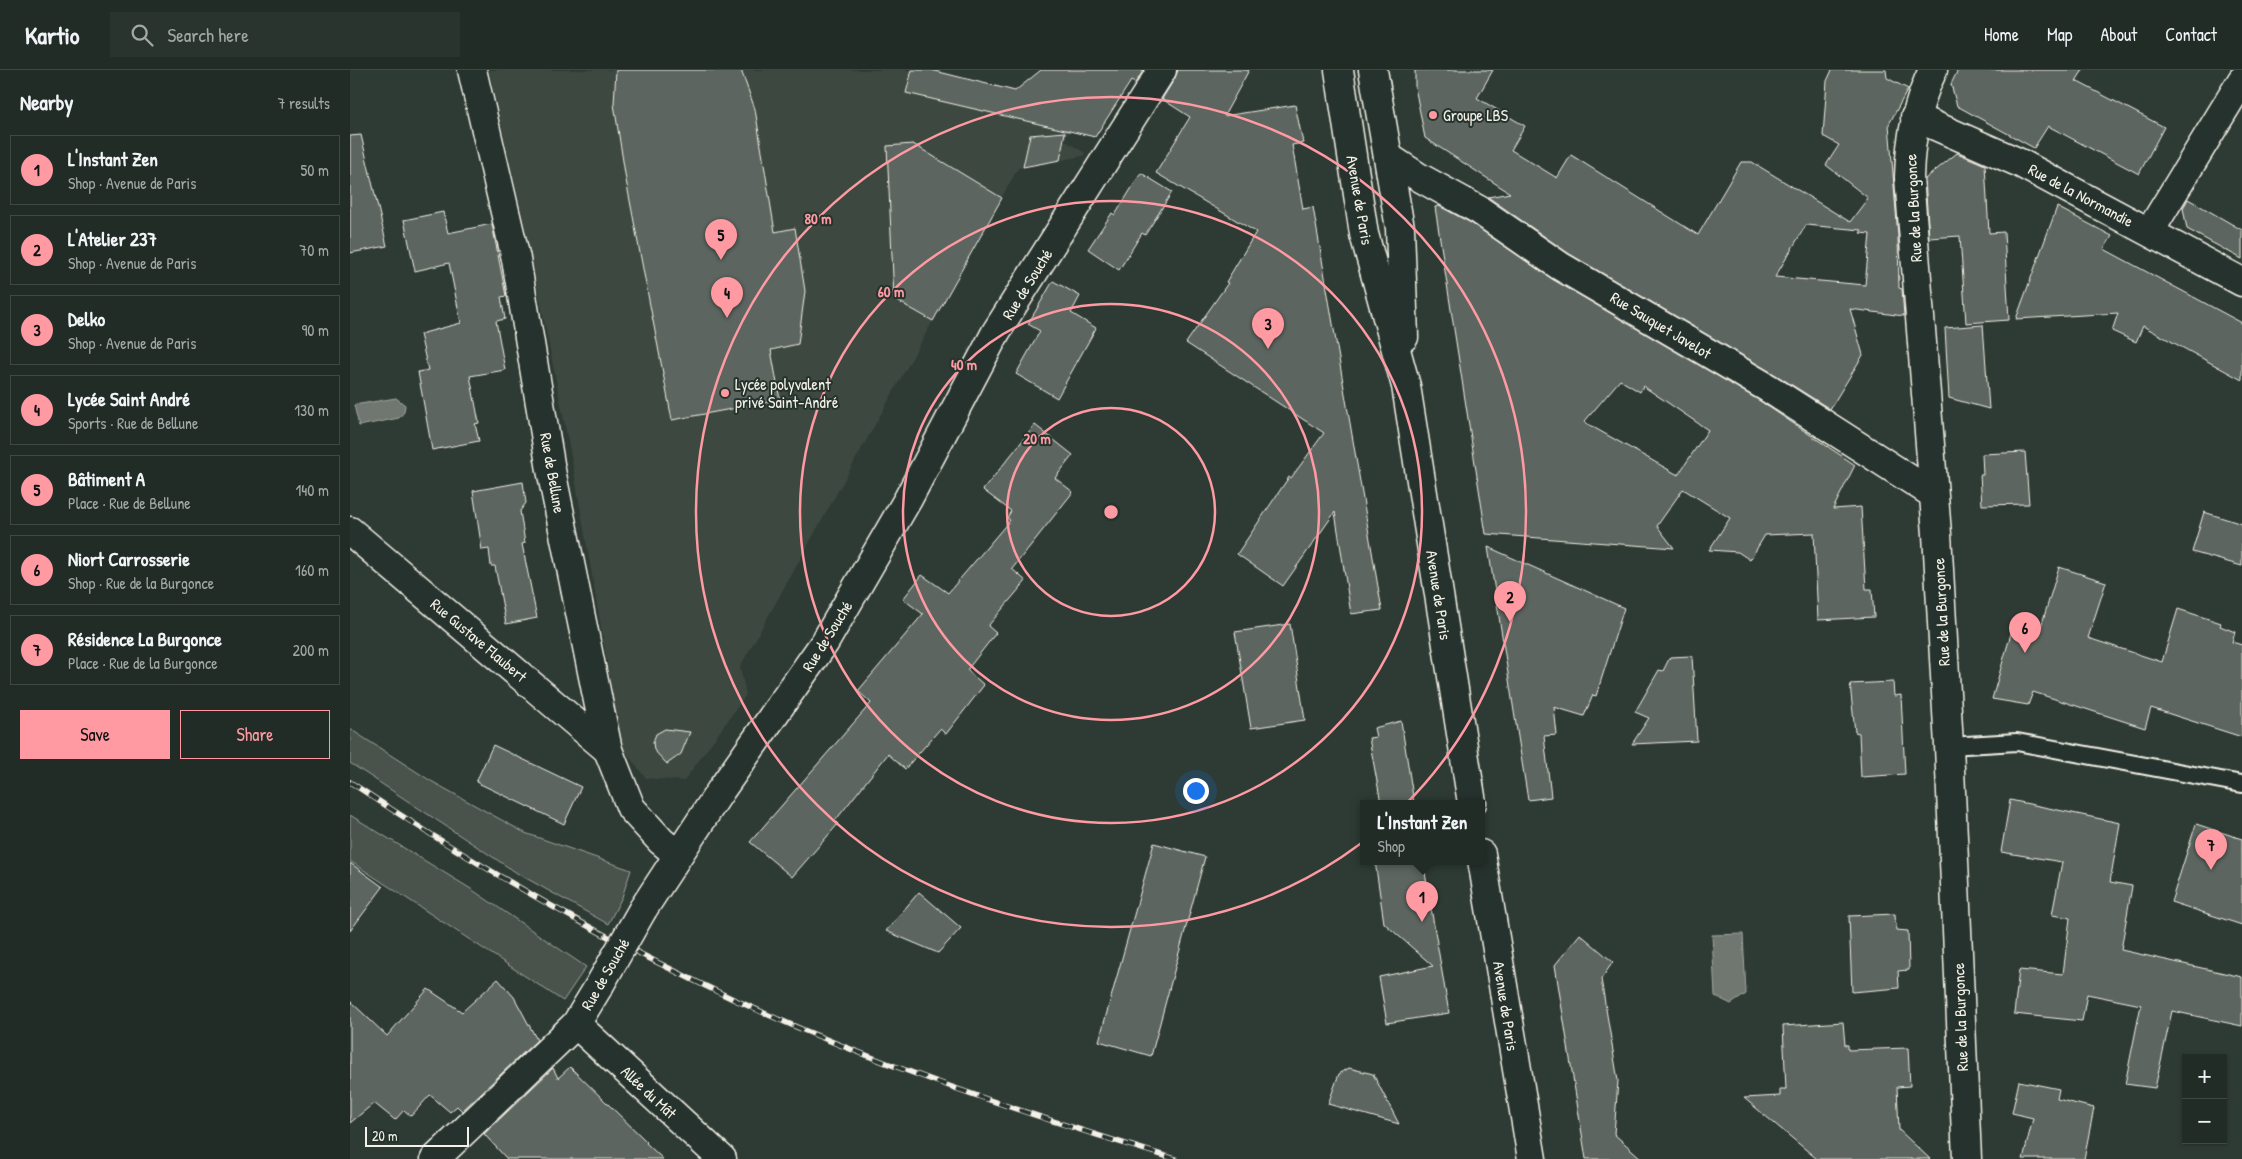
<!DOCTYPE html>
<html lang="en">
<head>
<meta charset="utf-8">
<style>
  :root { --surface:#222c27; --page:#2a342f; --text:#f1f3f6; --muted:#a2a7a7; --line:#3f4844; --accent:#ff9aa2 }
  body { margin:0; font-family:"Patrick Hand",sans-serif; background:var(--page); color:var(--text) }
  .controls { position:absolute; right:15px; bottom:15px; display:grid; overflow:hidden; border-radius:0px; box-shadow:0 1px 4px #0004 }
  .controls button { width:45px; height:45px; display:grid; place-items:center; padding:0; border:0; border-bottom:1px solid var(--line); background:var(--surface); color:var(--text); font:25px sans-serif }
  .scale { position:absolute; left:15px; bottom:12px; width:104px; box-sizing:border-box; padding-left:5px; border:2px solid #f4f1e8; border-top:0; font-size:14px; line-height:18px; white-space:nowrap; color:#f4f1e8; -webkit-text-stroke:4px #26332d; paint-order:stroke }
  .you { position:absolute; left:845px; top:720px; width:18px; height:18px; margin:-12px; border:4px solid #fff; border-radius:50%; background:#1a73e8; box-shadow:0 0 0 8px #1a73e833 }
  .badge { display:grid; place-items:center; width:32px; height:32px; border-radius:50%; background:var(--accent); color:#111; font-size:16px; font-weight:700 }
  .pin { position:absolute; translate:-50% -41px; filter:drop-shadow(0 1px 2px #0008) }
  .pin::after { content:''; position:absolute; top:26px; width:18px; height:15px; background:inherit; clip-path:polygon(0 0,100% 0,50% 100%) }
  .popup { position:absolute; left:1010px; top:730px; width:125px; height:65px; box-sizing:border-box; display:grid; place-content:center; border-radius:0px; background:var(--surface); filter:drop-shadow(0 1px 4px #0005); font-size:16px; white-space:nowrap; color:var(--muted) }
  .popup b { font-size:19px; color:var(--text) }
  .popup::after { content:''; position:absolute; left:50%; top:100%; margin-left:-10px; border:10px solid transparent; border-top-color:var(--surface) }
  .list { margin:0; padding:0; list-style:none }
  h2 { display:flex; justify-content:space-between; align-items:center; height:65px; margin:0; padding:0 20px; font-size:21px }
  h2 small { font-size:16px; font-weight:400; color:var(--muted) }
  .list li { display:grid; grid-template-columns:32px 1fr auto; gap:15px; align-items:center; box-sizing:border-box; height:70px; margin:0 10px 10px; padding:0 10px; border:1px solid var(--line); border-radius:0px }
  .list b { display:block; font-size:19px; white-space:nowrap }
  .list p { margin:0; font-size:16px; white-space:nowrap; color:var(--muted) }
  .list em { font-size:16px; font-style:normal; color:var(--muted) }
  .actions { display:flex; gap:10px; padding:15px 20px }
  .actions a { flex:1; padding:11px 0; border:1px solid var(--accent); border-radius:0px; text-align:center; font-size:18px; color:var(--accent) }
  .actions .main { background:var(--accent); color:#111 }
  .icon { flex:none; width:28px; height:28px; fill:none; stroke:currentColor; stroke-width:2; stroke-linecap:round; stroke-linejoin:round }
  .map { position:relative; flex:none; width:1892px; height:1089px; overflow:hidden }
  header { display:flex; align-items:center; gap:30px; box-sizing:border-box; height:70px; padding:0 25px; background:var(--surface); border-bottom:1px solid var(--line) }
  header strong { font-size:24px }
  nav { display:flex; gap:28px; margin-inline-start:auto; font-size:18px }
  .search { width:350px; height:45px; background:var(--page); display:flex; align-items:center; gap:12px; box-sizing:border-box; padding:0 18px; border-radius:0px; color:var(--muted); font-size:19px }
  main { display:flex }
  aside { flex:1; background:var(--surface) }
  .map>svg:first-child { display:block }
  .built { fill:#3c4841 }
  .green { fill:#48524c; stroke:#9ea29a }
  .water { fill:#6f7770; stroke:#a4a8a0 }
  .building { fill:#5c655e; stroke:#f4f1e8; fill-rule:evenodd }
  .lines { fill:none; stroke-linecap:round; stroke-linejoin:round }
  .service-casing { stroke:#f4f1e8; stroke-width:20 }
  .minor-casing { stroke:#f4f1e8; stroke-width:31 }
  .tertiary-casing { stroke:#f4f1e8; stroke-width:31 }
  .secondary-casing { stroke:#f4f1e8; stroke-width:31 }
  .service { stroke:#26332d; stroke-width:16 }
  .minor { stroke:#26332d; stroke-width:28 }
  .tertiary { stroke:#26332d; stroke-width:28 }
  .secondary { stroke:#26332d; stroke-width:28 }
  .rail-casing { stroke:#f4f1e8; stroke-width:5.5 }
  .rail { stroke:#26332d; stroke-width:4; stroke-dasharray:11; stroke-linecap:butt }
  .tertiary-bridge-casing { stroke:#f4f1e8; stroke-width:31; stroke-linecap:butt }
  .tertiary-bridge { stroke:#26332d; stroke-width:28 }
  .ring { fill:none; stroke:#ff9aa2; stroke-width:2.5 }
  .poi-dot { fill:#ff9aa2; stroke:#26332d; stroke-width:2 }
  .labels { text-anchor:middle; stroke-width:4; stroke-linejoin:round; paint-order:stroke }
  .poi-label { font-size:16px; fill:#f4f1e8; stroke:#26332d; text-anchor:start }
  .street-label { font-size:16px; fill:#f4f1e8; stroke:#26332d }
  .centre { fill:#ff9aa2; stroke:#26332d; stroke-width:2.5 }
  .ring-label { font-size:15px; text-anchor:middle; font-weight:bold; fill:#ff9aa2; stroke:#26332d; stroke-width:4; stroke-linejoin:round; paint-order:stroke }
</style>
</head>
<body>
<header>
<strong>Kartio</strong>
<div class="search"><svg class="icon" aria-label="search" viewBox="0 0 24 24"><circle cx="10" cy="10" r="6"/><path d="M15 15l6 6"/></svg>Search here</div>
<nav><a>Home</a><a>Map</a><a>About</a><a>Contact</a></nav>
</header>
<main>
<aside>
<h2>Nearby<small>7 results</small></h2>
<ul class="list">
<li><span class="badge">1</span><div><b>L'Instant Zen</b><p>Shop · Avenue de Paris</p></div><em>50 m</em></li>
<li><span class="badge">2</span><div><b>L'Atelier 237</b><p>Shop · Avenue de Paris</p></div><em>70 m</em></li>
<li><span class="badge">3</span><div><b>Delko</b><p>Shop · Avenue de Paris</p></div><em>90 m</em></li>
<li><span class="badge">4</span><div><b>Lycée Saint André</b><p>Sports · Rue de Bellune</p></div><em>130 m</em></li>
<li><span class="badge">5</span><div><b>Bâtiment A</b><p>Place · Rue de Bellune</p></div><em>140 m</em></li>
<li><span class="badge">6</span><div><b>Niort Carrosserie</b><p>Shop · Rue de la Burgonce</p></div><em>160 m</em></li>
<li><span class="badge">7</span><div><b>Résidence La Burgonce</b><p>Place · Rue de la Burgonce</p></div><em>200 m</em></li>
</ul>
<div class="actions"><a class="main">Save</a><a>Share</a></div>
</aside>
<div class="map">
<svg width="1892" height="1089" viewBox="0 0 1892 1089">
  <rect width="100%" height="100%" fill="#2e3b34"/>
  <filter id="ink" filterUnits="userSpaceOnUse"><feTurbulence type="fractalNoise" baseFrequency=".02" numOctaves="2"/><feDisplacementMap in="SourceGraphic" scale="10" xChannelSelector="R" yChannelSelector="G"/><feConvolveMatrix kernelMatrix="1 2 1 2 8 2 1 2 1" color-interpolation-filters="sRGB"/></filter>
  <g filter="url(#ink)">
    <path class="built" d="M139,0h442l153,37 -20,33 21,13 -2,3 -65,12 -278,499 6,28 -62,86 -38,-3 -24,-30 -49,-282 -43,-217z"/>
    <g class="green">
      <path d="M0,659l81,52 94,52 106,37 -9,27 -14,27 -91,-51 -167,-110z"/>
      <path d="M0,745l121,74 115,78 -23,34 -213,-140z"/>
    </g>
    <g class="water">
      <path d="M46,328l9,7 -1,7 -5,6 -40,8 -5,-21z"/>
      <path d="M1393,864l3,60 -15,10 -16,-8 -3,-61z"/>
    </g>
    <g class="building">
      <path d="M266,0h125l14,39 20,123 20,-4 10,63 -7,53 -27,6 9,50 -108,20 -46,-240 -12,-76z"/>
      <path d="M562,0h19l84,21 26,-21h103l-9,13 -4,-2 -36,56 -189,-44z"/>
      <path d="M828,0h71l-25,46 71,-11 8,38 -11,2 11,64 10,-2 69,403 -31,4 -16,-102 -52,74 -46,-32 52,-77 2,1 33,-45 -138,-90 42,-60 -2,-1 30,-50 -100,-59 34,-56 -28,-18 13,-21z"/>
      <path d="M1065,0h78l-16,28 48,28 -14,24 46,28 14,-23 127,80 43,-73h11l98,60 18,-24 -42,-33 13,-20 -16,-9 4,-55 5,-11h54l1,8 21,11 -19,35 9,112 1,52 3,1 2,27 -54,-7 13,46 -33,54 -54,-34 -208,-122 -80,-56 22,-4 -85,-55 -10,-51zM1456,155l56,5 -2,3 10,1 -5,51 -90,-8z"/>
      <path d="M1608,0h125l-7,11 88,46 -25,47 -91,-48 -14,22 -77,-42 -6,-22z"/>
      <path d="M715,62l-5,28 -37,7 7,-32z"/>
      <path d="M11,65l26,111 -37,7v-117z"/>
      <path d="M563,74l89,54 -69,123 -39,-22 -7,-153z"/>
      <path d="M1607,83l28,12 4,68 15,-1 5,88 -43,3 -6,-87 -31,2 -4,-59z"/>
      <path d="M791,103l31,19 -27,43 -3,-2 -23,37 -31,-21 24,-36 3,2z"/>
      <path d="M1838,129l54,31v29l-55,-30 -4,-21z"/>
      <path d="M1089,136l32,17 81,56 208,122 95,64 -22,44 28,-2 5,82h6l2,28 -56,3 -4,-87 -49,2 -15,25 -12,-8 -29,-2 21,-32 -47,-29 -26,37 17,22 -188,-14 -51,-327zM1270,310l20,12 3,-6 65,44 -30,45 -94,-53z"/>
      <path d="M1707,137l55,29 -8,13 138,74v57l-99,-54 -7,16 -24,-11 6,-18 -102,6z"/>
      <path d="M93,142l5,21 44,-9 14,72 -5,1 4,22 -9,2 9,49 -35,6 9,47 -4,1 4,17 -47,9 -14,-78 10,-2 -8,-36 41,-11 -12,-60 -34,8 -11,-51z"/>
      <path d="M703,211l27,15 -9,17 25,15 -39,70 -41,-24 24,-43 -12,-7z"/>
      <path d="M1633,255l6,84 -40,-11 -4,-70z"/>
      <path d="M685,355l38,30 -18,23 18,14 -61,77 14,12 -38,45 8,7 -29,37 17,15 -38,49 -6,-5 -35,40 -17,-15 -53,67 3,3 -46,53 -42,-35 121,-139 -13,-12 65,-77 -20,-15 19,-24 26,18 62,-73 -3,-2 4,-7 -28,-21z"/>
      <path d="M1675,382l4,52 -47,1 -2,-30h3l-1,-21z"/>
      <path d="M173,412l3,21 -6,8 5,32 -3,1 15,74 -31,6 -11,-58h-4l-2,-17 -7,1 -9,-59z"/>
      <path d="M1854,442l38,12v42l-50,-14z"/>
      <path d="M1138,477l136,61 -28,88 -3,-1 -9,21 -30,-9 3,28 -13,1 7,61 -23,3z"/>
      <path d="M1709,497l47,15 -18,56 74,24 16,-53 43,14 -1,3 15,6 -3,10 10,3v92l-91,-29 -6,20 -112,-36 -5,13 -36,-6 24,-83 23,6 1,8z"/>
      <path d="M940,554l15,96 -54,8 -16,-96z"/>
      <path d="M1342,586l5,85 -65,3 17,-26 -14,-6 24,-42 4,1 7,-14z"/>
      <path d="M1543,612l1,14 7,-1 4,79 -44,3 -2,-44 -4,-1 -5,-48z"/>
      <path d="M1051,651l13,82h-33l-12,-65 7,-1 -2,-9z"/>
      <path d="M315,659l25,3 -9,22 -14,10 -13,-14 -1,-8 3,-8z"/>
      <path d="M143,675l88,42 -17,37 -88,-42z"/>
      <path d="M1660,730l110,23 -10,59 22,4 -11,64 121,27v49l-70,-15 -17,77 -30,-4 16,-79 -54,-11 -5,27 -68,-7 5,-44 44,4 7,-56 -18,-3 10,-53 -61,-10z"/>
      <path d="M1846,754l46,15v86l-71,-23z"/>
      <path d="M804,773l51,14 -54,199 -52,-15z"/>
      <path d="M1025,791h48l26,152 -62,10 -8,-46 54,-11 -49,-43z"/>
      <path d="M0,793l33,24 -33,44z"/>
      <path d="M569,822l42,36 -23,25 -52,-22z"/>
      <path d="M1545,844l1,16 12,1 1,39 -11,1 1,17 -47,4 -3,-76z"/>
      <path d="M1230,864l33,28 -12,17 17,102 -4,53 28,25h-56l-31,-194z"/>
      <path d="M148,909l16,18 23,43 -75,71 -5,-5 -7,6 -20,-17 -19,21 -7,-6 -9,10 -21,-17 -24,20v-122l37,35 41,-47 34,23z"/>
      <path d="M1493,952l2,23h3v5l60,-2 2,38 -13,1 2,43 31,29h-113l-73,-61 36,-2v-7h6l-3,-63z"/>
      <path d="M220,997l77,75 -1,1 17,16h-156l-23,-25 69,-66 5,10z"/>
      <path d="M999,998l24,6 26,50 -71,-20 11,-30z"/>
      <path d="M1669,1011l40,8 -2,10 37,9 -10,51h-61l10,-41 -21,-5z"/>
    </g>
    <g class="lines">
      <defs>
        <path id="service" d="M1599,676l68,-4 225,42"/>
        <g id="minor">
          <path d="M122,0l44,189 35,211 57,280 23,58 30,33 17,14"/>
          <path d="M1038,87l29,19 62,34 81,56 208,122 165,106"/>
          <path d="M1800,161l92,-151"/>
          <path d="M0,461l258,219"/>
          <path d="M226,954l146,135"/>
        </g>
        <g id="tertiary">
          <path d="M1583,0c-17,35 -23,69 -24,107l28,357 12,212 18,413"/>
          <path d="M1565,47l105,46 222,119"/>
          <path d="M293,839l78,-119 104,-148 83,-143 88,-167 166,-262"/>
          <path d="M85,1089l141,-135 23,-38"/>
        </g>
        <g id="secondary">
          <path d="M989,0l25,164 42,152 66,417"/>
          <path d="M1023,0l27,158 4,109"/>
          <path d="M1131,784l51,305"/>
        </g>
      </defs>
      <use href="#service" class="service-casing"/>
      <use href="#minor" class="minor-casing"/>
      <use href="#tertiary" class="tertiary-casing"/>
      <use href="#secondary" class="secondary-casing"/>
      <use href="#service" class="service"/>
      <use href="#minor" class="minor"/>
      <use href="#tertiary" class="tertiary"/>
      <use href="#secondary" class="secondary"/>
      <defs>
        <path id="rail" d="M0,712c111,74 225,141 345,199 154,75 317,129 480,178"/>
      </defs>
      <use href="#rail" class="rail-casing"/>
      <use href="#rail" class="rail"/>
      <defs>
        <path id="tertiary-bridge" d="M249,916l44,-77"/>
      </defs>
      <use href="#tertiary-bridge" class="tertiary-bridge-casing"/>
      <use href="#tertiary-bridge" class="tertiary-bridge"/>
    </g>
  </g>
  <g class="ring">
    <circle cx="761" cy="442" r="104"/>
    <circle cx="761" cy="442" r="208"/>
    <circle cx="761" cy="442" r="311"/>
    <circle cx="761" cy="442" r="415"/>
  </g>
  <g class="poi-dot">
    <circle cx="1083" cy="45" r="5"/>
    <circle cx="375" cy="323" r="5"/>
  </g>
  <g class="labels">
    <g class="poi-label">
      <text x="1093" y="51">Groupe LBS</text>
      <text x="385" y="320">Lycée polyvalent<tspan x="385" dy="18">privé Saint-André</tspan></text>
    </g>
    <g class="street-label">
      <text transform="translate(1731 125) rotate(28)" y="6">Rue de la Normandie</text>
      <text transform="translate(1010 130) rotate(80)" y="6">Avenue de Paris</text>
      <text transform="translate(1563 138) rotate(-93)" y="6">Rue de la Burgonce</text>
      <text transform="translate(677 214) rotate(-58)" y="6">Rue de Souché</text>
      <text transform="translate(1311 255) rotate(31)" y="6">Rue Sauquet Javelot</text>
      <text transform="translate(203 403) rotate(80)" y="6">Rue de Bellune</text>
      <text transform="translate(1089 525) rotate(81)" y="6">Avenue de Paris</text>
      <text transform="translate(1591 542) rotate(-93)" y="6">Rue de la Burgonce</text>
      <text transform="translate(477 566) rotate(-58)" y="6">Rue de Souché</text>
      <text transform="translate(129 570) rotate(40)" y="6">Rue Gustave Flaubert</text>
      <text transform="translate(255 904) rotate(-60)" y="6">Rue de Souché</text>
      <text transform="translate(1156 936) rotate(81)" y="6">Avenue de Paris</text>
      <text transform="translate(1610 947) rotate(-92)" y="6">Rue de la Burgonce</text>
      <text transform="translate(299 1022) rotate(43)" y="6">Allée du Mât</text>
    </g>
  </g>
  <circle cx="761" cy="442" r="8" class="centre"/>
  <g class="ring-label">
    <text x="468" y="154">80 m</text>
    <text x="541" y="227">60 m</text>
    <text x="614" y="300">40 m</text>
    <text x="687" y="374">20 m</text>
  </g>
</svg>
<div class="controls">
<button>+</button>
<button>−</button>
</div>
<div class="scale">20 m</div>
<div class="you"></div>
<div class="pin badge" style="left:1072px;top:852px">1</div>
<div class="popup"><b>L'Instant Zen</b>Shop</div>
<div class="pin badge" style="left:1160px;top:552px">2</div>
<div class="pin badge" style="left:918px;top:279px">3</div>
<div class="pin badge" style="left:377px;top:248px">4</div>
<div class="pin badge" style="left:371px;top:190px">5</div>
<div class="pin badge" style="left:1675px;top:583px">6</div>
<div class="pin badge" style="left:1861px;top:800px">7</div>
</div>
</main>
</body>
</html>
